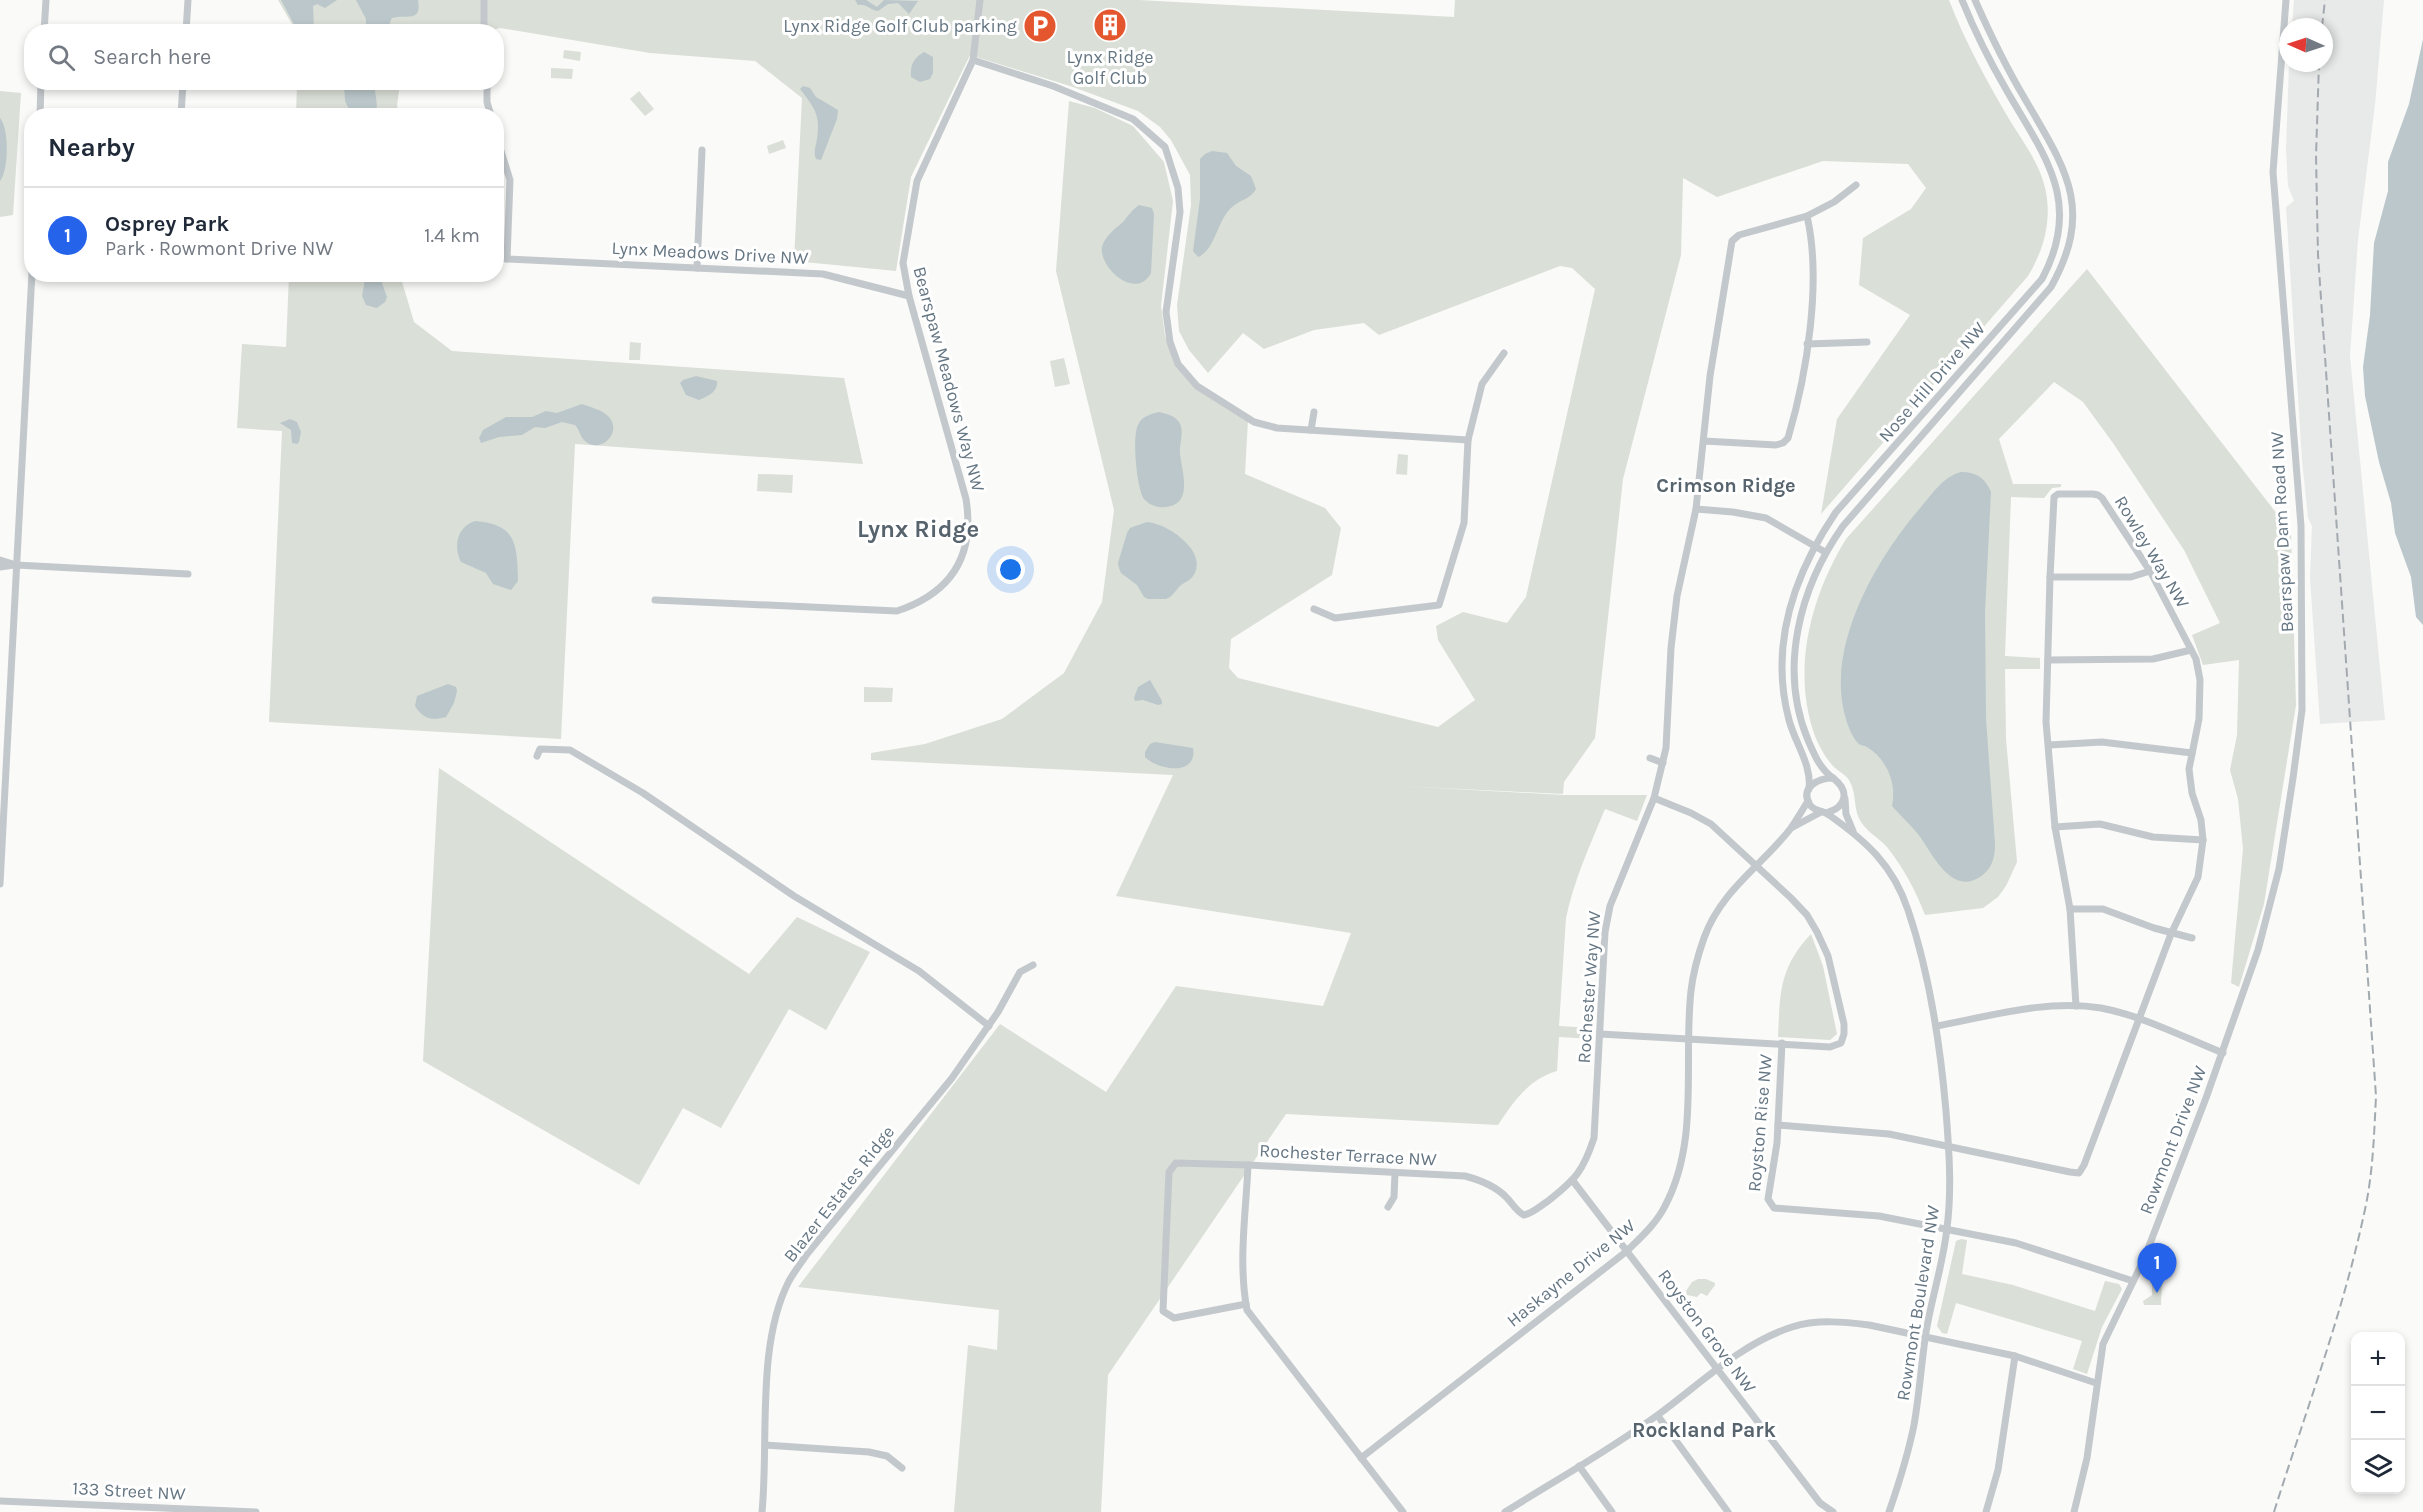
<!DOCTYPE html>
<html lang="en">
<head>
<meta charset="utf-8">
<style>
  :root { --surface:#fff; --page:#f6f6f7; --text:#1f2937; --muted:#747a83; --line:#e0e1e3; --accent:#2563eb }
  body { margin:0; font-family:Karla,sans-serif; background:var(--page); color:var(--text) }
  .controls { position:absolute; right:18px; bottom:18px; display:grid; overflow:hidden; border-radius:12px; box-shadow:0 3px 9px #0003 }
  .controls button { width:54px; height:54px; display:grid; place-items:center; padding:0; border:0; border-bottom:2px solid var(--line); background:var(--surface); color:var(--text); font:30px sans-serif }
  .compass { position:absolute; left:2279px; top:18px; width:54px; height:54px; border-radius:50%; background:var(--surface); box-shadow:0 3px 9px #0003; rotate:273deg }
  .you { position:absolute; left:1011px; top:570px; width:21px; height:21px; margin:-15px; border:4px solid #fff; border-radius:50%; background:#1a73e8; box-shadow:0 0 0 9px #1a73e833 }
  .badge { display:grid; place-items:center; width:39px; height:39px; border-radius:50%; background:var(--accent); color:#fff; font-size:20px; font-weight:700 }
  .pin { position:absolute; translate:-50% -50px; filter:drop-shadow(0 2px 3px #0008) }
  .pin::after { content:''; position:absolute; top:32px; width:21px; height:18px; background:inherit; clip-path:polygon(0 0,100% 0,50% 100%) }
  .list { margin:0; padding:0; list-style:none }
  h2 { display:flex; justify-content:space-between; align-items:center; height:78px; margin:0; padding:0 24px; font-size:26px }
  h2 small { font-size:20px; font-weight:400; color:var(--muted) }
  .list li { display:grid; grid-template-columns:39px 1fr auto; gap:18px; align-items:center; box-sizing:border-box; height:96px; padding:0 24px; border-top:2px solid var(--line) }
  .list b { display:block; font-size:22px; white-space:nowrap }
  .list p { margin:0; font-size:20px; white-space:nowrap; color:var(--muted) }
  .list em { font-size:20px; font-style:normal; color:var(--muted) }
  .icon { flex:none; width:33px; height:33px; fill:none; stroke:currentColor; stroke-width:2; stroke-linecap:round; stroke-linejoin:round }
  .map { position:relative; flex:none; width:2423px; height:1512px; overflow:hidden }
  .search { position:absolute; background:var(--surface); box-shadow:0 3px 9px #0003; left:24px; top:24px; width:480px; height:66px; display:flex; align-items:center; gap:15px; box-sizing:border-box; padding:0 21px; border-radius:24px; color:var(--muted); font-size:22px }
  .panel { position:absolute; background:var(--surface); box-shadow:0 3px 9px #0003; left:24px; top:108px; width:480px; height:174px; border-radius:24px }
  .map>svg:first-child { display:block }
  .built { fill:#e8e9e9 }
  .green { fill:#dadfd7 }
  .water { fill:#bbc7cb }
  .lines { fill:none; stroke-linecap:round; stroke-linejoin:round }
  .minor { stroke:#c3c8cc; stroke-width:7 }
  .rail { stroke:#a2aab0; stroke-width:2; stroke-dasharray:9 4.5; stroke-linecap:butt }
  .labels { text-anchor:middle; stroke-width:6; stroke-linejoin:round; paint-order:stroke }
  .poi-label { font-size:18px; fill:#657683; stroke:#fff; text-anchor:end }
  .street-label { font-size:18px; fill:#657683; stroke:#fff }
  .neighbourhood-label { font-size:20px; font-weight:bold; fill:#57646e; stroke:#fff }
  .quarter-label { font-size:21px; font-weight:bold; fill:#57646e; stroke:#fff }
  .district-label { font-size:24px; font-weight:bold; fill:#57646e; stroke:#fff }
</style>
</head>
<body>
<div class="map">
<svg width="2423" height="1512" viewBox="0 0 2423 1512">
  <rect width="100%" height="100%" fill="#fafaf8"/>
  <path class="built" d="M2294,0h90l-9,105 -17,135 -8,116 35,364 -65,4 -10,-146 2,-52 -4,-8 -6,-58 -16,-253 8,-6 -6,-15 -2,-36 3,-87h35v-36h-32z"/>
  <g class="green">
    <path d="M278,0h861l315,17 1,-17h494c16,42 38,81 60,119 12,20 29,42 35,65 9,32 1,64 -16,92l-207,238 16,-95 73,-104 -51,-30 4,-47 48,-29 15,-21 -18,-24 -85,-3 -106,36 -34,-19 -2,77 -58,224 -28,259 -31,44 -1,12 -163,-8 164,9h83l-10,26 -32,-12c-15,36 -31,71 -39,109l-7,108 35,2 -1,11 -34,-2 -2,34c-28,8 -43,30 -59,54l-212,-11 -178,261 -7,137h-147l14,-167 29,5 2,-40 -201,-23 202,-263 106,68 70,-106 147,20 28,-73 -235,-37 57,-121 -302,-15v-7l54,-9 77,-25 62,-46 38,-71 12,-92 -58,-239 13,-170 26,7 38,18 31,36 9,39 -12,105 4,30 10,25 24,26 49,33 -3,54 80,34 16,20 -9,47 -101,64 -2,29 9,10 200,49 37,-27 -37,-60 -2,-14 27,-14 44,11 19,-26 69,-308 -23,-21 -12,-2 -181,69 -15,-12 -50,7 -50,19 -21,-16 -35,40 -19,-23 -10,-19 -2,-26 14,-100 -1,-30 -19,-35 -11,-13 -22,-16 -65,-24 -103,-32 -59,122 -15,94 -102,-10 8,-163 -47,-37 -105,-8 -150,-25 -15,4 -189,-1z"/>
    <path d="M564,50l17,2 -1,9 -17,-3z"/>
    <path d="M551,68l22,1 -1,10 -21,-1z"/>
    <path d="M297,83h103l-3,23 3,9 -104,1z"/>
    <path d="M0,91l21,2 -8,122 -13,2z"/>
    <path d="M639,91l15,18 -9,7 -15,-17z"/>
    <path d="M783,140l3,8 -17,6 -2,-8z"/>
    <path d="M2087,269l204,263 5,173 -32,199 -25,83 -8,-4 12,-134 -5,-50 -8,-29 7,-35 2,-75 -36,5 -11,-30 28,-12 -36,-73 -71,-107 -30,-41 -29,-20 -55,57 14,45h48v3l-9,1 -8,10 -33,-1 -6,159 35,2v11h-35l1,70 11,123 -11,24 -8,11 -15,11 -58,7c-9,-24 -22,-48 -38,-68 -8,-9 -20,-15 -26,-25 -8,-12 -4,-27 -11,-40 -3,-7 -11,-10 -16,-15 -8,-8 -15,-21 -19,-31 -24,-66 -4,-140 31,-197z"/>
    <path d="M289,275h111l14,47 38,29 392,27 19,86 -288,-20 -14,295 -292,-17 13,-291 -45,-3 5,-84 44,3z"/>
    <path d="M630,342l11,1 -1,17h-11z"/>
    <path d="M1064,358l6,26 -15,3 -5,-26z"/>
    <path d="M1398,454l10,1 -1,20 -11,-1z"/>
    <path d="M758,474l35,1 -1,18 -35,-2z"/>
    <path d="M864,687l29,1 -1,14h-28z"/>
    <path d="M439,768l310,206 48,-57 73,35 -44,78 -37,-21 -68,119 -38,-20 -44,77 -216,-124z"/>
    <path d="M1811,934l12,32 14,68 -7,6 -52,-3c2,-44 1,-69 33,-103z"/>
    <path d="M1961,1239l6,1 -5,34 51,11 82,26 10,-30 14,3 3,5 -20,38 -15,47 -14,-5 9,-28 -126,-38 -9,31 -5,-1 -5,-7 19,-85z"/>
    <path d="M1698,1279h8l9,4v2l-8,11 -6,-3 -4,4 -10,-2 -1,-4 6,-9z"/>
    <path d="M2156,1281l6,2 -1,22h-17l-1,-4 9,-6v-10z"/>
  </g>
  <g class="water">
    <path d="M281,0h56l-12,8 -8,-4 -4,2 1,25 -16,1z"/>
    <path d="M356,0h62c4,23 -11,14 -26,18l-2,4v9h-24v-12z"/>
    <path d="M855,0h11l11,7 7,-7 34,1 -9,13 -11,-11 -10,1 -10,7c-8,-1 -12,-8 -20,-6z"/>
    <path d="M2423,39v586l-7,-8 -5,-40 -16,-44 -4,-30 -12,-41 -14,-66 -2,-29 7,-52 4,-72 14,-52v-29l21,-58z"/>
    <path d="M924,52l9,5v16l-3,6 -10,3 -9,-5c-1,-13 3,-19 13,-25z"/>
    <path d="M344,83h30c3,28 10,33 -22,32l-7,-14z"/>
    <path d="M803,86l7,2 6,9 22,13 -1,9 -16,41 -5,-1c-3,-8 0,-13 1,-20 4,-24 -3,-32 -17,-50z"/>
    <path d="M0,118c9,10 9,52 0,63z"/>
    <path d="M1212,151l15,2 9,13 15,10 5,13c-6,11 -18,11 -26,20 -13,13 -15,41 -32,48l-5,-6 7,-52v-40l5,-5z"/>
    <path d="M1139,205l13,3 2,6 -3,59c-15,28 -52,-5 -49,-26 3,-11 13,-18 21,-25 5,-6 9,-12 16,-17z"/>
    <path d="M360,275h19l8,22 -2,5 -8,6 -11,-3 -4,-9 3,-16z"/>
    <path d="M696,376l21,5c1,11 -9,15 -18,19l-13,-5 -6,-12 3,-3z"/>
    <path d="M582,404c8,3 20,6 26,12 16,16 -8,39 -23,25 -5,-4 -5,-11 -10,-16l-13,-3 -17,6 -10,-1 -13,8 -23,2 -18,6 -2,-5 4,-8 23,-13h26l14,-6 11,2z"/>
    <path d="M1159,412c8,2 15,3 20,10 6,9 0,21 1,32 2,18 14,51 -15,53 -7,1 -16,-2 -21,-8 -7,-9 -13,-66 -5,-76 4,-7 12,-9 20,-11z"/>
    <path d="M290,419l7,3 4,10 -2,10 -2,2 -5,-1 -1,-13 -11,-7z"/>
    <path d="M1961,472c16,0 24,6 30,20l-6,120 1,107 9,125c0,14 -3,25 -15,33 -30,19 -48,-25 -62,-43 -8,-10 -18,-19 -26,-28 5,-22 -5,-47 -25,-59 -3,-2 -6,-1 -8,-3 -6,-5 -11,-18 -13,-25 -22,-71 30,-160 75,-212 12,-14 22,-30 40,-35z"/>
    <path d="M475,521c42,3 42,24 43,60l-7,9 -18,-6 -7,-11 -25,-11c-8,-16 -4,-35 14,-41z"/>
    <path d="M1147,522c19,1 56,26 49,48 -3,10 -10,11 -16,16 -5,5 -7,10 -14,13h-18l-4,-2 -7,-12 -16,-12 -2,-5 -1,-5 9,-30 3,-5z"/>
    <path d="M1150,680l12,21v3l-4,1 -15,-5 -8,1 -1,-3 4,-11z"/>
    <path d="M448,684l8,3 1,4 -3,12 -8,14c-14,4 -23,2 -31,-11l2,-10z"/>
    <path d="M1155,742l38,6c5,29 -36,22 -48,9v-5l5,-8z"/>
  </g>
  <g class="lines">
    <g class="minor">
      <path d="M484,0v32"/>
      <path d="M44,32l2,-32"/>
      <path d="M186,32l2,-32"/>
      <path d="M973,60l80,26 80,33 32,28 13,41 2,24 -14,100 4,30 8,22 19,22 57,36 23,6 191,12"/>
      <path d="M487,82v20l4,14"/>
      <path d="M40,116l1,-34"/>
      <path d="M181,116l2,-34"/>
      <path d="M496,135l14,45 -3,79 316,15 86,22"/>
      <path d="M1807,216l27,-14 22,-17"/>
      <path d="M496,258l11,1"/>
      <path d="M697,268l5,-118"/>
      <path d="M1807,344l60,-2"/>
      <path d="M1311,430l3,-18"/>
      <path d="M1696,509l37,3 33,6 59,34"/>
      <path d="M0,560l16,5 172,9"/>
      <path d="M0,567l14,-2"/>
      <path d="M2050,577h81l19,-6"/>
      <path d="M655,600l242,11c54,-18 78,-55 69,-112l-57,-203 -6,-33 14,-82 56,-121 7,-60"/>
      <path d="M1314,609l21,9 104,-13 25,-82 4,-83 14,-56 22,-31"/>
      <path d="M2048,660l105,-1 38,-9"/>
      <path d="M2049,745l53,-3 90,11"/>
      <path d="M537,756l3,-7 30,1 73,43 151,103 125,75 70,55"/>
      <path d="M1650,758l13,5"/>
      <path d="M1833,778c-13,-9 -19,-24 -25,-38 -30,-72 -8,-153 35,-214l208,-239c44,-79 14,-119 -26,-188 -19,-32 -35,-65 -50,-99"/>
      <path d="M1809,789c3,-24 -14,-46 -20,-69 -20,-75 5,-146 47,-208l206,-233c41,-77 3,-122 -35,-188 -17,-29 -32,-59 -45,-91"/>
      <path d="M1845,799l1,15 7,17"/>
      <path d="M1826,813c21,-6 24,-22 7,-35 -14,0 -34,9 -23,27 5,7 13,5 19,10 37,26 64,50 79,95 22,65 32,132 38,201 3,39 6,78 1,117 -4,38 -17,74 -22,111 -4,29 -6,58 -11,86 -6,30 -15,58 -25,87"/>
      <path d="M1793,827l28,-15"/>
      <path d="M2055,827l45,-3 53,13 50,3"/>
      <path d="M0,884l32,-612"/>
      <path d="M2070,909h33l51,19 38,10"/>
      <path d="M1937,1026c53,-10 110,-27 164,-18 42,8 82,29 122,45"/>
      <path d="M1600,1034l230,13 11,-4 3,-9v-10l-16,-68 -11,-24 -10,-17 -16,-17 -80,-74 -20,-11 -37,-15"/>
      <path d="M1782,1043l-5,100 -9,56 6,9 105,8 137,27 117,38"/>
      <path d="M1778,1125l111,9 181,38 9,1 5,-8 87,-231 27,-57 5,-37 -2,-20 -9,-27 -3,-24 10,-50 1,-39 -4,-21 -46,-88 -48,-73 -4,-3 -5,-1h-35l-4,3 -4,80 -4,145 9,105 15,82 6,97"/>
      <path d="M1573,1181l247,322 13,9"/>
      <path d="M1388,1207l6,-10 1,-24"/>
      <path d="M1246,1304l-72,14 -11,-7 6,-139 7,-9 72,2"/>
      <path d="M1658,1416l70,96"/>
      <path d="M765,1445l104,7 18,4 15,12"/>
      <path d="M1361,1458l266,-207c14,-14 29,-27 38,-45 35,-66 18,-144 26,-215 2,-18 7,-36 13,-53 17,-48 59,-73 87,-110 6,-9 12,-19 17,-27"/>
      <path d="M1579,1466l33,46"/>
      <path d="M0,1501l256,11"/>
      <path d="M762,1512c7,-72 -6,-167 27,-231 5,-9 12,-18 18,-27l145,-176 46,-66 22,-40 13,-7"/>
      <path d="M1403,1512l-156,-202c-9,-48 -1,-97 1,-145l217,11c15,4 31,10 42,22 6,6 9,13 17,17 9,-2 16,-9 24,-14 28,-22 35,-30 46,-63l11,-206 5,-26 44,-108 12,-50 5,-100 6,-52 19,-87 14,-133 22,-135 7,-6 68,-19c15,65 0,158 -19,222l-5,5 -7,2 -72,-4"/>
      <path d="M1505,1512c51,-32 105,-62 154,-98 42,-31 83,-71 133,-87 25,-8 53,-5 77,-2l146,31 81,27"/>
      <path d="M1986,1512l12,-42 17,-114"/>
      <path d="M2074,1512l13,-54 16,-114 41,-85 62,-161 52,-148 21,-81 14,-91 9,-68 -1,-184 -28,-354 13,-172"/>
    </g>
    <g class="rail">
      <path d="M2322,27l3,-27"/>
      <path d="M2274,1512c31,-99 68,-196 90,-298 9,-39 10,-78 12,-118l-58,-841 -2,-99 3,-93"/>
    </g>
  </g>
  <defs>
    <symbol id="building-disc" viewBox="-11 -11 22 22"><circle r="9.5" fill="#e4572e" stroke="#fff"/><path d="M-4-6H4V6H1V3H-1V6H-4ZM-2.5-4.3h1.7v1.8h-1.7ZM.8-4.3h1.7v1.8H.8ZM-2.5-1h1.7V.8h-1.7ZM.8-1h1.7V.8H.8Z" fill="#fff"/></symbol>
    <symbol id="parking-disc" viewBox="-11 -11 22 22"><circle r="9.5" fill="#e4572e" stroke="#fff"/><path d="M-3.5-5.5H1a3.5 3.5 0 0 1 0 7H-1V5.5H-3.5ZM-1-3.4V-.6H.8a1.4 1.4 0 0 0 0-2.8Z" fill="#fff"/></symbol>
  </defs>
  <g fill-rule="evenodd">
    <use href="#building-disc" x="1091" y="6" width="38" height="38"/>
    <use href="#parking-disc" x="1021" y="7" width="38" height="38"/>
  </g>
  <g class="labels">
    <g class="poi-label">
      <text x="1017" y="32">Lynx Ridge Golf Club parking</text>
      <text x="1110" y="63" text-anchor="middle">Lynx Ridge<tspan x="1110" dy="21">Golf Club</tspan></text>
    </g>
    <g class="street-label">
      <text transform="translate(710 253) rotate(3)" y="6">Lynx Meadows Drive NW</text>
      <text transform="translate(949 379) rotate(75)" y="6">Bearspaw Meadows Way NW</text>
      <text transform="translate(1932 382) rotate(-49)" y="6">Nose Hill Drive NW</text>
      <text transform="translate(2282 532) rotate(-93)" y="6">Bearspaw Dam Road NW</text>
      <text transform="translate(2152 552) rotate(59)" y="6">Rowley Way NW</text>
      <text transform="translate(1589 987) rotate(-86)" y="6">Rochester Way NW</text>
      <text transform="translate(1760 1123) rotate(-85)" y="6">Royston Rise NW</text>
      <text transform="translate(2173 1140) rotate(-69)" y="6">Rowmont Drive NW</text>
      <text transform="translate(1348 1155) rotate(3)" y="6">Rochester Terrace NW</text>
      <text transform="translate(839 1194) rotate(-52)" y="6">Blazer Estates Ridge</text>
      <text transform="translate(1571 1273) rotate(-39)" y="6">Haskayne Drive NW</text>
      <text transform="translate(1918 1303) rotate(-81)" y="6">Rowmont Boulevard NW</text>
      <text transform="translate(1707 1331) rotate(53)" y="6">Royston Grove NW</text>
      <text transform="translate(129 1491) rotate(3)" y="6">133 Street NW</text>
    </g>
    <g class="neighbourhood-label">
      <text x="1726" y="492">Crimson Ridge</text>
    </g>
    <g class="quarter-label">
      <text x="1704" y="1437">Rockland Park</text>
    </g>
    <g class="district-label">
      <text x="918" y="537">Lynx Ridge</text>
    </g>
  </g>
</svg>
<div class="controls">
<button>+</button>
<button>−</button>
<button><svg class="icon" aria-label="layers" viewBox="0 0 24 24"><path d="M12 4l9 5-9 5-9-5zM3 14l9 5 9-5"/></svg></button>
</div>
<svg class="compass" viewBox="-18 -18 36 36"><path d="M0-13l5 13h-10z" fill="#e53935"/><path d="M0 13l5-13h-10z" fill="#747a83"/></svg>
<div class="you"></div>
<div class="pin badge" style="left:2157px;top:1293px">1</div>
<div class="search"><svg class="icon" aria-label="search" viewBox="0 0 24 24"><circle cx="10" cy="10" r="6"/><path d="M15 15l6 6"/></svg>Search here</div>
<section class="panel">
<h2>Nearby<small></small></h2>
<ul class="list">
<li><span class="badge">1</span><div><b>Osprey Park</b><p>Park · Rowmont Drive NW</p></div><em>1.4 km</em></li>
</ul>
</section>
</div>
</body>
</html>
